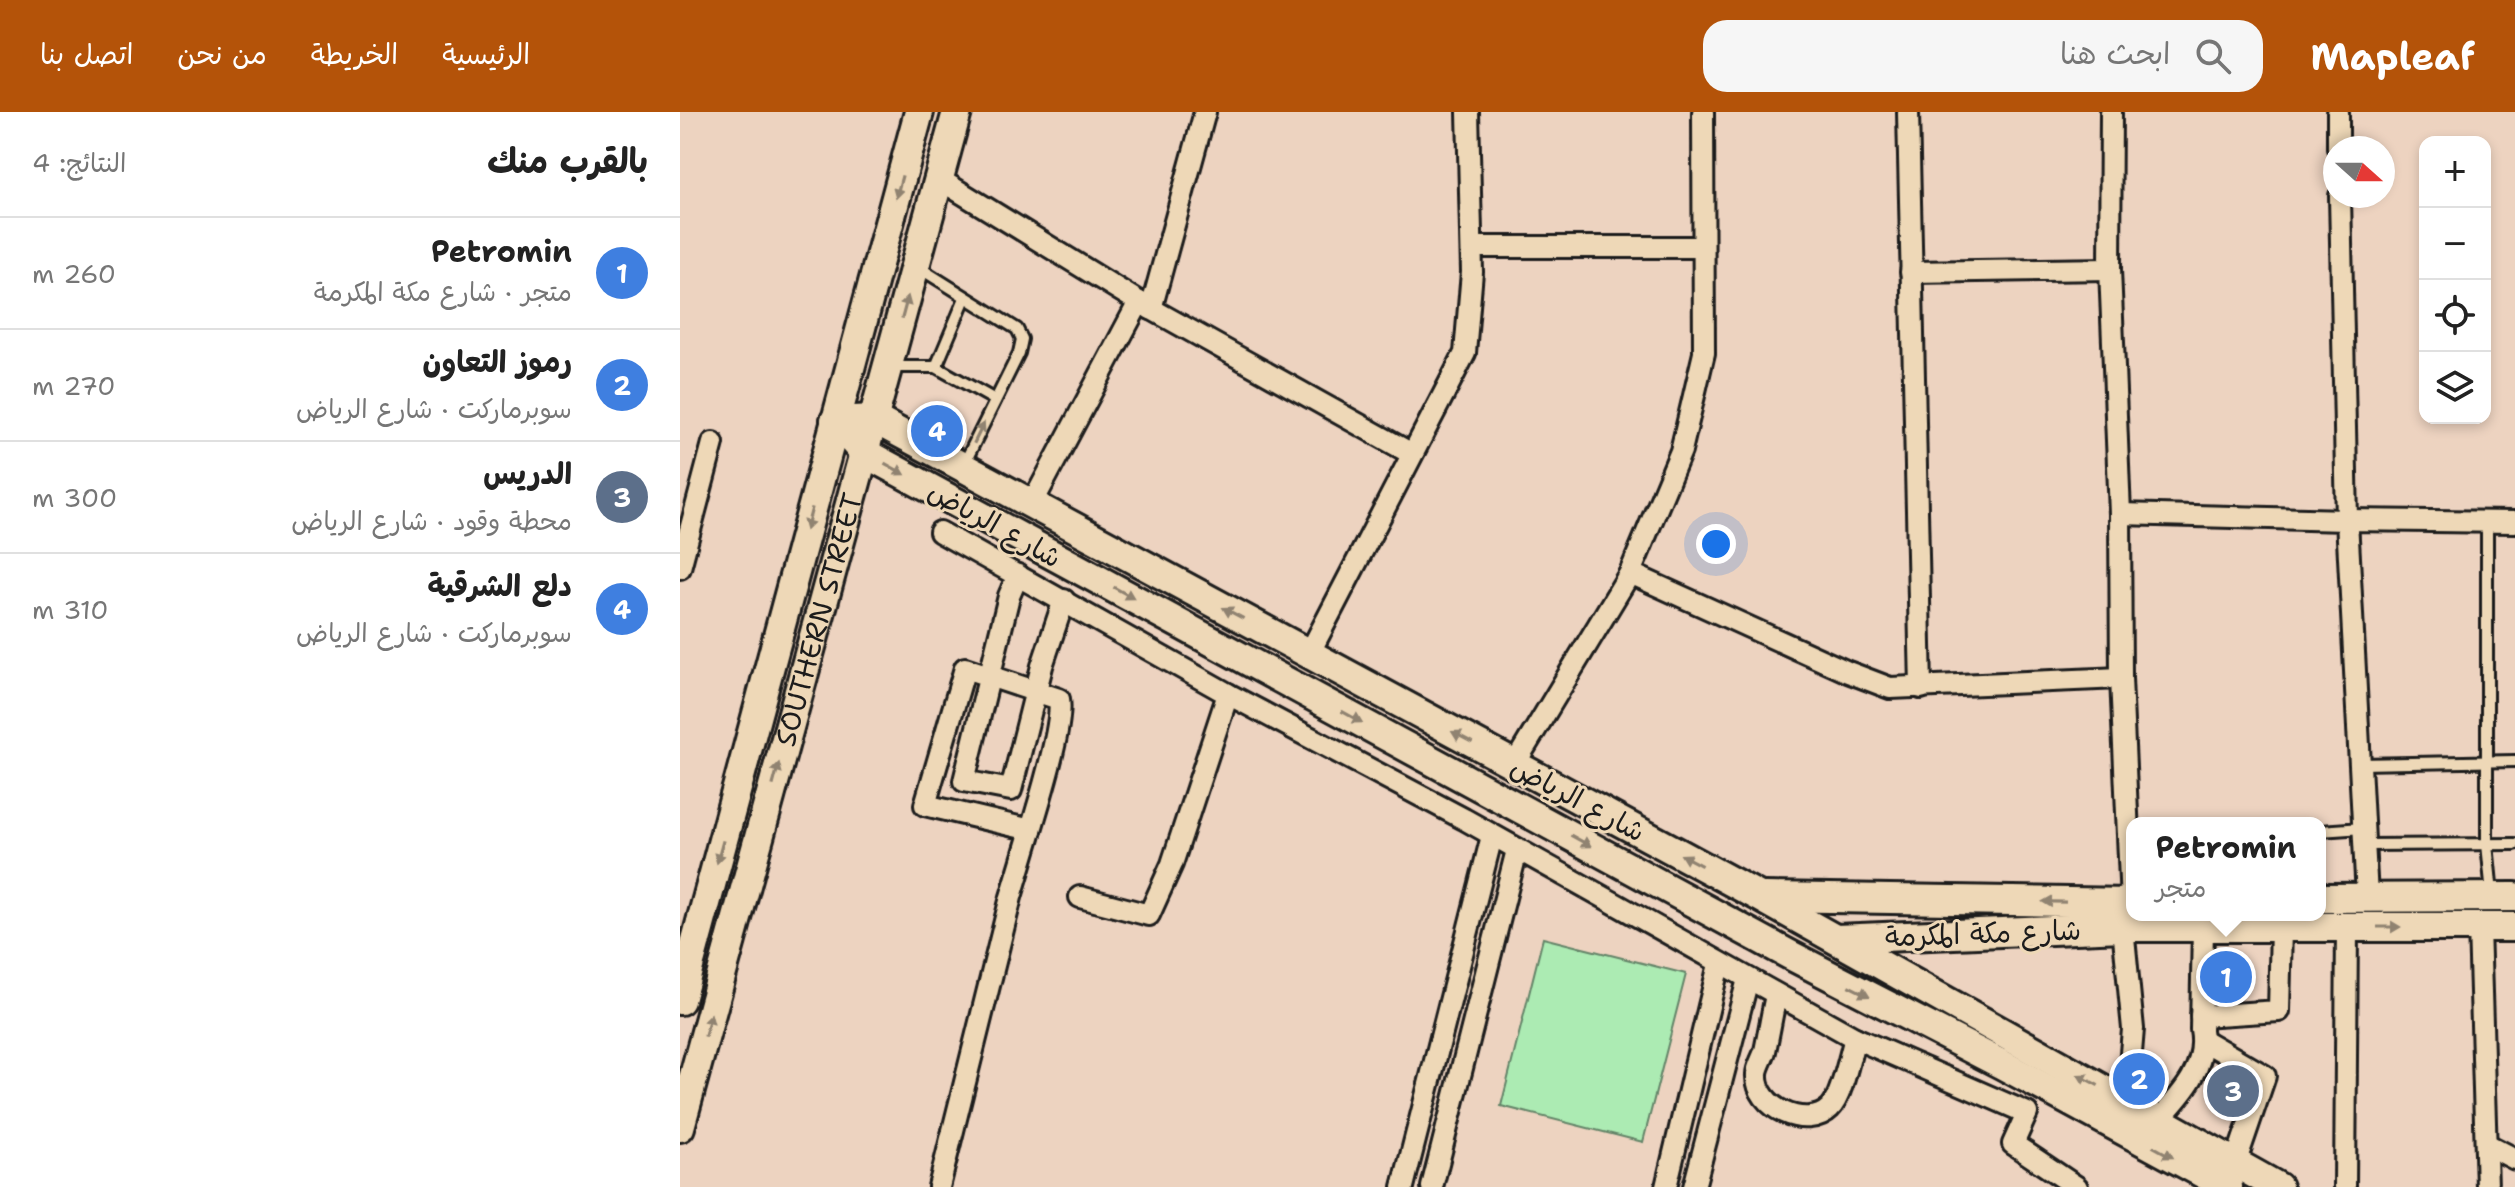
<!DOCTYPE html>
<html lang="ar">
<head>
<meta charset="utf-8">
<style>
  :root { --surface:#fff; --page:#f6f6f6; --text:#222; --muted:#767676; --line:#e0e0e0; --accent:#b45309 }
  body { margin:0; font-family:"Shantell Sans","Playpen Sans Arabic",sans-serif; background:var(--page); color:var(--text); direction:rtl }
  .controls { position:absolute; right:24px; top:24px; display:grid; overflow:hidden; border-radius:16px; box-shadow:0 4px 12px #0003 }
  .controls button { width:72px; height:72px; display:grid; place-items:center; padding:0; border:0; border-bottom:2px solid var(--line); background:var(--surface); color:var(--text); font:40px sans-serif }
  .compass { position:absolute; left:1643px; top:24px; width:72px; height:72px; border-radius:50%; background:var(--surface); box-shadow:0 4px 12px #0003; rotate:111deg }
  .you { position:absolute; left:1036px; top:432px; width:28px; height:28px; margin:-20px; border:6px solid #fff; border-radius:50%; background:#1a73e8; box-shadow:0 0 0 12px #1a73e833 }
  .badge { display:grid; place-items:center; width:52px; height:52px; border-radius:50%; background:var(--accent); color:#fff; font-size:26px; font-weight:700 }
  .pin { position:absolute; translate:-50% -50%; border:4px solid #fff; box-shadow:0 2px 8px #0006 }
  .popup { position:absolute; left:1446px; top:705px; width:200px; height:104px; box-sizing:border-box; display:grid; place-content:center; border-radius:16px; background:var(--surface); filter:drop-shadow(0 2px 6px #0005); font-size:26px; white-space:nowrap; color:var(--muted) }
  .popup b { font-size:30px; color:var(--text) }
  .popup::after { content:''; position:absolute; left:50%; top:100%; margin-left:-16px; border:16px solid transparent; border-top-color:var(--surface) }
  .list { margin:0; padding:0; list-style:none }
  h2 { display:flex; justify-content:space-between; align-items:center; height:104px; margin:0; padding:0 32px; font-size:34px }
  h2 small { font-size:26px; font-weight:400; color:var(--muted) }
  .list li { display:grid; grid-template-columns:52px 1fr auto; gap:24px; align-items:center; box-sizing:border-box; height:112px; padding:0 32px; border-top:2px solid var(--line) }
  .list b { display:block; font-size:30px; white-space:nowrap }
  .list p { margin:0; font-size:26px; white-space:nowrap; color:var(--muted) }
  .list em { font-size:26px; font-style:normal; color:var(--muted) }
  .icon { flex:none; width:44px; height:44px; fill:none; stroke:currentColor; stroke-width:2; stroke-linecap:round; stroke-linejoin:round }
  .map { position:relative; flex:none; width:1835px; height:1075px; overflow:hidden; direction:ltr }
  header { display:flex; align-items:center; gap:48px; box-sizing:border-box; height:112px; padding:0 40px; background:var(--accent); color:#fff }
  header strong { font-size:38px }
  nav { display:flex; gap:44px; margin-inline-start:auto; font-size:28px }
  .search { width:560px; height:72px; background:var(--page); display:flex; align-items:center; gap:20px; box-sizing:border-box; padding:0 28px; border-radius:24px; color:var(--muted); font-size:30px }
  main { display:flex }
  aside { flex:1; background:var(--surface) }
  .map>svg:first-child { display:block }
  .green { fill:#acebb3; stroke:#648468; stroke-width:2 }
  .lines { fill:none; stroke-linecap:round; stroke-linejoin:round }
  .service-casing { stroke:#1c1c1c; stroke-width:16 }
  .minor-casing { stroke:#1c1c1c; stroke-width:26 }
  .secondary-casing { stroke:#1c1c1c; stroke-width:34 }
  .service { stroke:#eed8b7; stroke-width:10 }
  .minor { stroke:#eed8b7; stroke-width:20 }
  .secondary { stroke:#eed8b7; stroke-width:28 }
  .oneway { fill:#908371 }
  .labels { text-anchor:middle; stroke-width:6; stroke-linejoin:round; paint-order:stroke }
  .street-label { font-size:28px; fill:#1c1c1c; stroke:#eed8b7 }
</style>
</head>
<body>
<header>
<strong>Mapleaf</strong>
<div class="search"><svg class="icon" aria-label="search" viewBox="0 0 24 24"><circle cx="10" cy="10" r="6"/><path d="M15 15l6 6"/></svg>ابحث هنا</div>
<nav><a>الرئيسية</a><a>الخريطة</a><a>من نحن</a><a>اتصل بنا</a></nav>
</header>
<main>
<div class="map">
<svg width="1835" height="1075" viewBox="0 0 1835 1075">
  <rect width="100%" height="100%" fill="#edd3c0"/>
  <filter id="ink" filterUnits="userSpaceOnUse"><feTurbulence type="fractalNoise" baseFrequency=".0125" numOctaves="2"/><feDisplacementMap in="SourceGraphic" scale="16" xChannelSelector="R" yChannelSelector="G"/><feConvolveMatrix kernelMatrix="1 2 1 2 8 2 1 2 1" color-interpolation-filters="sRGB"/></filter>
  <g filter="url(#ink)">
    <path class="green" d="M863,826l143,36 -43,168 -142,-36z"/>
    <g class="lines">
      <defs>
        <g id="service">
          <path d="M238,155l99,62 5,10 -3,14 -56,113"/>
          <path d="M210,255h46l59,33"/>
          <path d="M256,255l29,-69"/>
          <path d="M1807,408v324l5,50"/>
          <path d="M1680,652l155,-3"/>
          <path d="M1640,719l43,-3"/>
          <path d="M1684,733l151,-1"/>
        </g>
        <g id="minor">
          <path d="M1228,0l13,576"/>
          <path d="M1431,0l-1,157 10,245 1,164 10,225"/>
          <path d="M1658,0v36"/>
          <path d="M259,67l200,123 273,152"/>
          <path d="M792,135h231"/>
          <path d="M1231,160l199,-3"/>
          <path d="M471,197l54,-197"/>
          <path d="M352,392l107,-202"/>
          <path d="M1440,402l227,6 -7,-324"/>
          <path d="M260,420l288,162 236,125 391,219 172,75 -14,31 64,43"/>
          <path d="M0,456l33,-125"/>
          <path d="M950,461l218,99 42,16 231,-10"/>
          <path d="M338,463l-9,21 -45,185 47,9 31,-124 22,-66"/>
          <path d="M629,542l156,-301 7,-81 -4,-160"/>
          <path d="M285,556l94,31c5,25 -20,103 -28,131l-106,-25z"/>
          <path d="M834,653l116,-192 51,-122 23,-98 -1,-241"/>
          <path d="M400,785l69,18 23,-51 56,-170"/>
          <path d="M1687,785l-20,-377 168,2"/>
          <path d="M1443,815l10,102 -6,72"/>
          <path d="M1799,815l8,260"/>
          <path d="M1096,883c-4,19 -7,37 -11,56 -2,7 -8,16 -8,23 -2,34 50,57 73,34 12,-11 20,-54 25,-70"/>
          <path d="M1521,904l78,-5 2,-84"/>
          <path d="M1523,928l62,36 -30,88"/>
          <path d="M1479,1007c23,-25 49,-52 42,-89l2,-103"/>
          <path d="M1806,1032l29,15"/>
          <path d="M259,1075l72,-290 20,-67"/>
          <path d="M723,1075l89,-351"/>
          <path d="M752,1075l85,-337"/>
          <path d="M986,1075l53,-223"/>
          <path d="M1014,1075l54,-208"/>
          <path d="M1665,1075l2,-260"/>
        </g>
        <g id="secondary">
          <path d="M155,309l39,-2 886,478 518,290"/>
          <path d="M155,309l28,31 927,503 213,110 225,122"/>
          <path d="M1085,785l367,6"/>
          <path d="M1640,786l195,-1"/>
          <path d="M1156,827l287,-12h392"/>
          <path d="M0,888l239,-888"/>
          <path id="s1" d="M0,1015l277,-1015"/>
        </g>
      </defs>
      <use href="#service" class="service-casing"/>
      <use href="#minor" class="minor-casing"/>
      <use href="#secondary" class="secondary-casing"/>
      <use href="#service" class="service"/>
      <use href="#minor" class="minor"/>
      <use href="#secondary" class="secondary"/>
    </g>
    <defs><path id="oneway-solid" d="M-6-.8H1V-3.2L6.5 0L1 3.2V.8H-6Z" transform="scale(2)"/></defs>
    <g class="oneway">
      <use href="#oneway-solid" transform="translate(219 75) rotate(105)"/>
      <use href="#oneway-solid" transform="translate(225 195) rotate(-75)"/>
      <use href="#oneway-solid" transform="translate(299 321) rotate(-64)"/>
      <use href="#oneway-solid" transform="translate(215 357) rotate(29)"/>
      <use href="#oneway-solid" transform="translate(129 407) rotate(105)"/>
      <use href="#oneway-solid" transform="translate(444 481) rotate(29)"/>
      <use href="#oneway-solid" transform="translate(553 501) rotate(-152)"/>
      <use href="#oneway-solid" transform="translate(672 605) rotate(29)"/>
      <use href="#oneway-solid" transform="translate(782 625) rotate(-152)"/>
      <use href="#oneway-solid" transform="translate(96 662) rotate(-75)"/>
      <use href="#oneway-solid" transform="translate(901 729) rotate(29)"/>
      <use href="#oneway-solid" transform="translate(40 740) rotate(105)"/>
      <use href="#oneway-solid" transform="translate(1011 748) rotate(-152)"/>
      <use href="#oneway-solid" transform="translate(1374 790) rotate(-179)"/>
      <use href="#oneway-solid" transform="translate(1709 815)"/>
      <use href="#oneway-solid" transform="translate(1179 879) rotate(27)"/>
      <use href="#oneway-solid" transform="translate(28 913) rotate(-75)"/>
      <use href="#oneway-solid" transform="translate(1408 968) rotate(-152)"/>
      <use href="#oneway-solid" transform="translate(1483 1040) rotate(29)"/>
    </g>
  </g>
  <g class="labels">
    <g class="street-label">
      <text transform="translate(315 412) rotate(29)" y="10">شارع الرياض</text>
      <text dy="10" stroke="none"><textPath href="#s1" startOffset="526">SOUTHERN STREET</textPath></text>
      <text transform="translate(898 687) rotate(28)" y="10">شارع الرياض</text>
      <text transform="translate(1303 821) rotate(-2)" y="10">شارع مكة المكرمة</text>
    </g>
  </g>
</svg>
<div class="controls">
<button>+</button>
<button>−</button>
<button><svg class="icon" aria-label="locate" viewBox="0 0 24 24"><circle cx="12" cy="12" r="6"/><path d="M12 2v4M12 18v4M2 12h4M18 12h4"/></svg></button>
<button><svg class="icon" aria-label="layers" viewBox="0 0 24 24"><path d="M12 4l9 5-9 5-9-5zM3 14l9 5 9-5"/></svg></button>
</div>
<svg class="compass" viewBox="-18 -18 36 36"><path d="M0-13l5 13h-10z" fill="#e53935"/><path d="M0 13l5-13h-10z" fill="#767676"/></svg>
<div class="you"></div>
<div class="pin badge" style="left:1546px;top:865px;background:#3f7fe0">1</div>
<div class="popup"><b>Petromin</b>متجر</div>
<div class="pin badge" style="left:1459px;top:967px;background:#3f7fe0">2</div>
<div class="pin badge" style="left:1553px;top:979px;background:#5c6f8a">3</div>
<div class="pin badge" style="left:257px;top:319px;background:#3f7fe0">4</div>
</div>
<aside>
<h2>بالقرب منك<small>النتائج: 4</small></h2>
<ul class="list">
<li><span class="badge" style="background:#3f7fe0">1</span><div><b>Petromin</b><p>متجر · شارع مكة المكرمة</p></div><em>260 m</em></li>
<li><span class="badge" style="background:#3f7fe0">2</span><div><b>رموز التعاون</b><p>سوبرماركت · شارع الرياض</p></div><em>270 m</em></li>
<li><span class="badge" style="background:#5c6f8a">3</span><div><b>الدريس</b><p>محطة وقود · شارع الرياض</p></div><em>300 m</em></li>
<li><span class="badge" style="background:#3f7fe0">4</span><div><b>دلع الشرقية</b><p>سوبرماركت · شارع الرياض</p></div><em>310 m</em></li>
</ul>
</aside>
</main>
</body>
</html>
